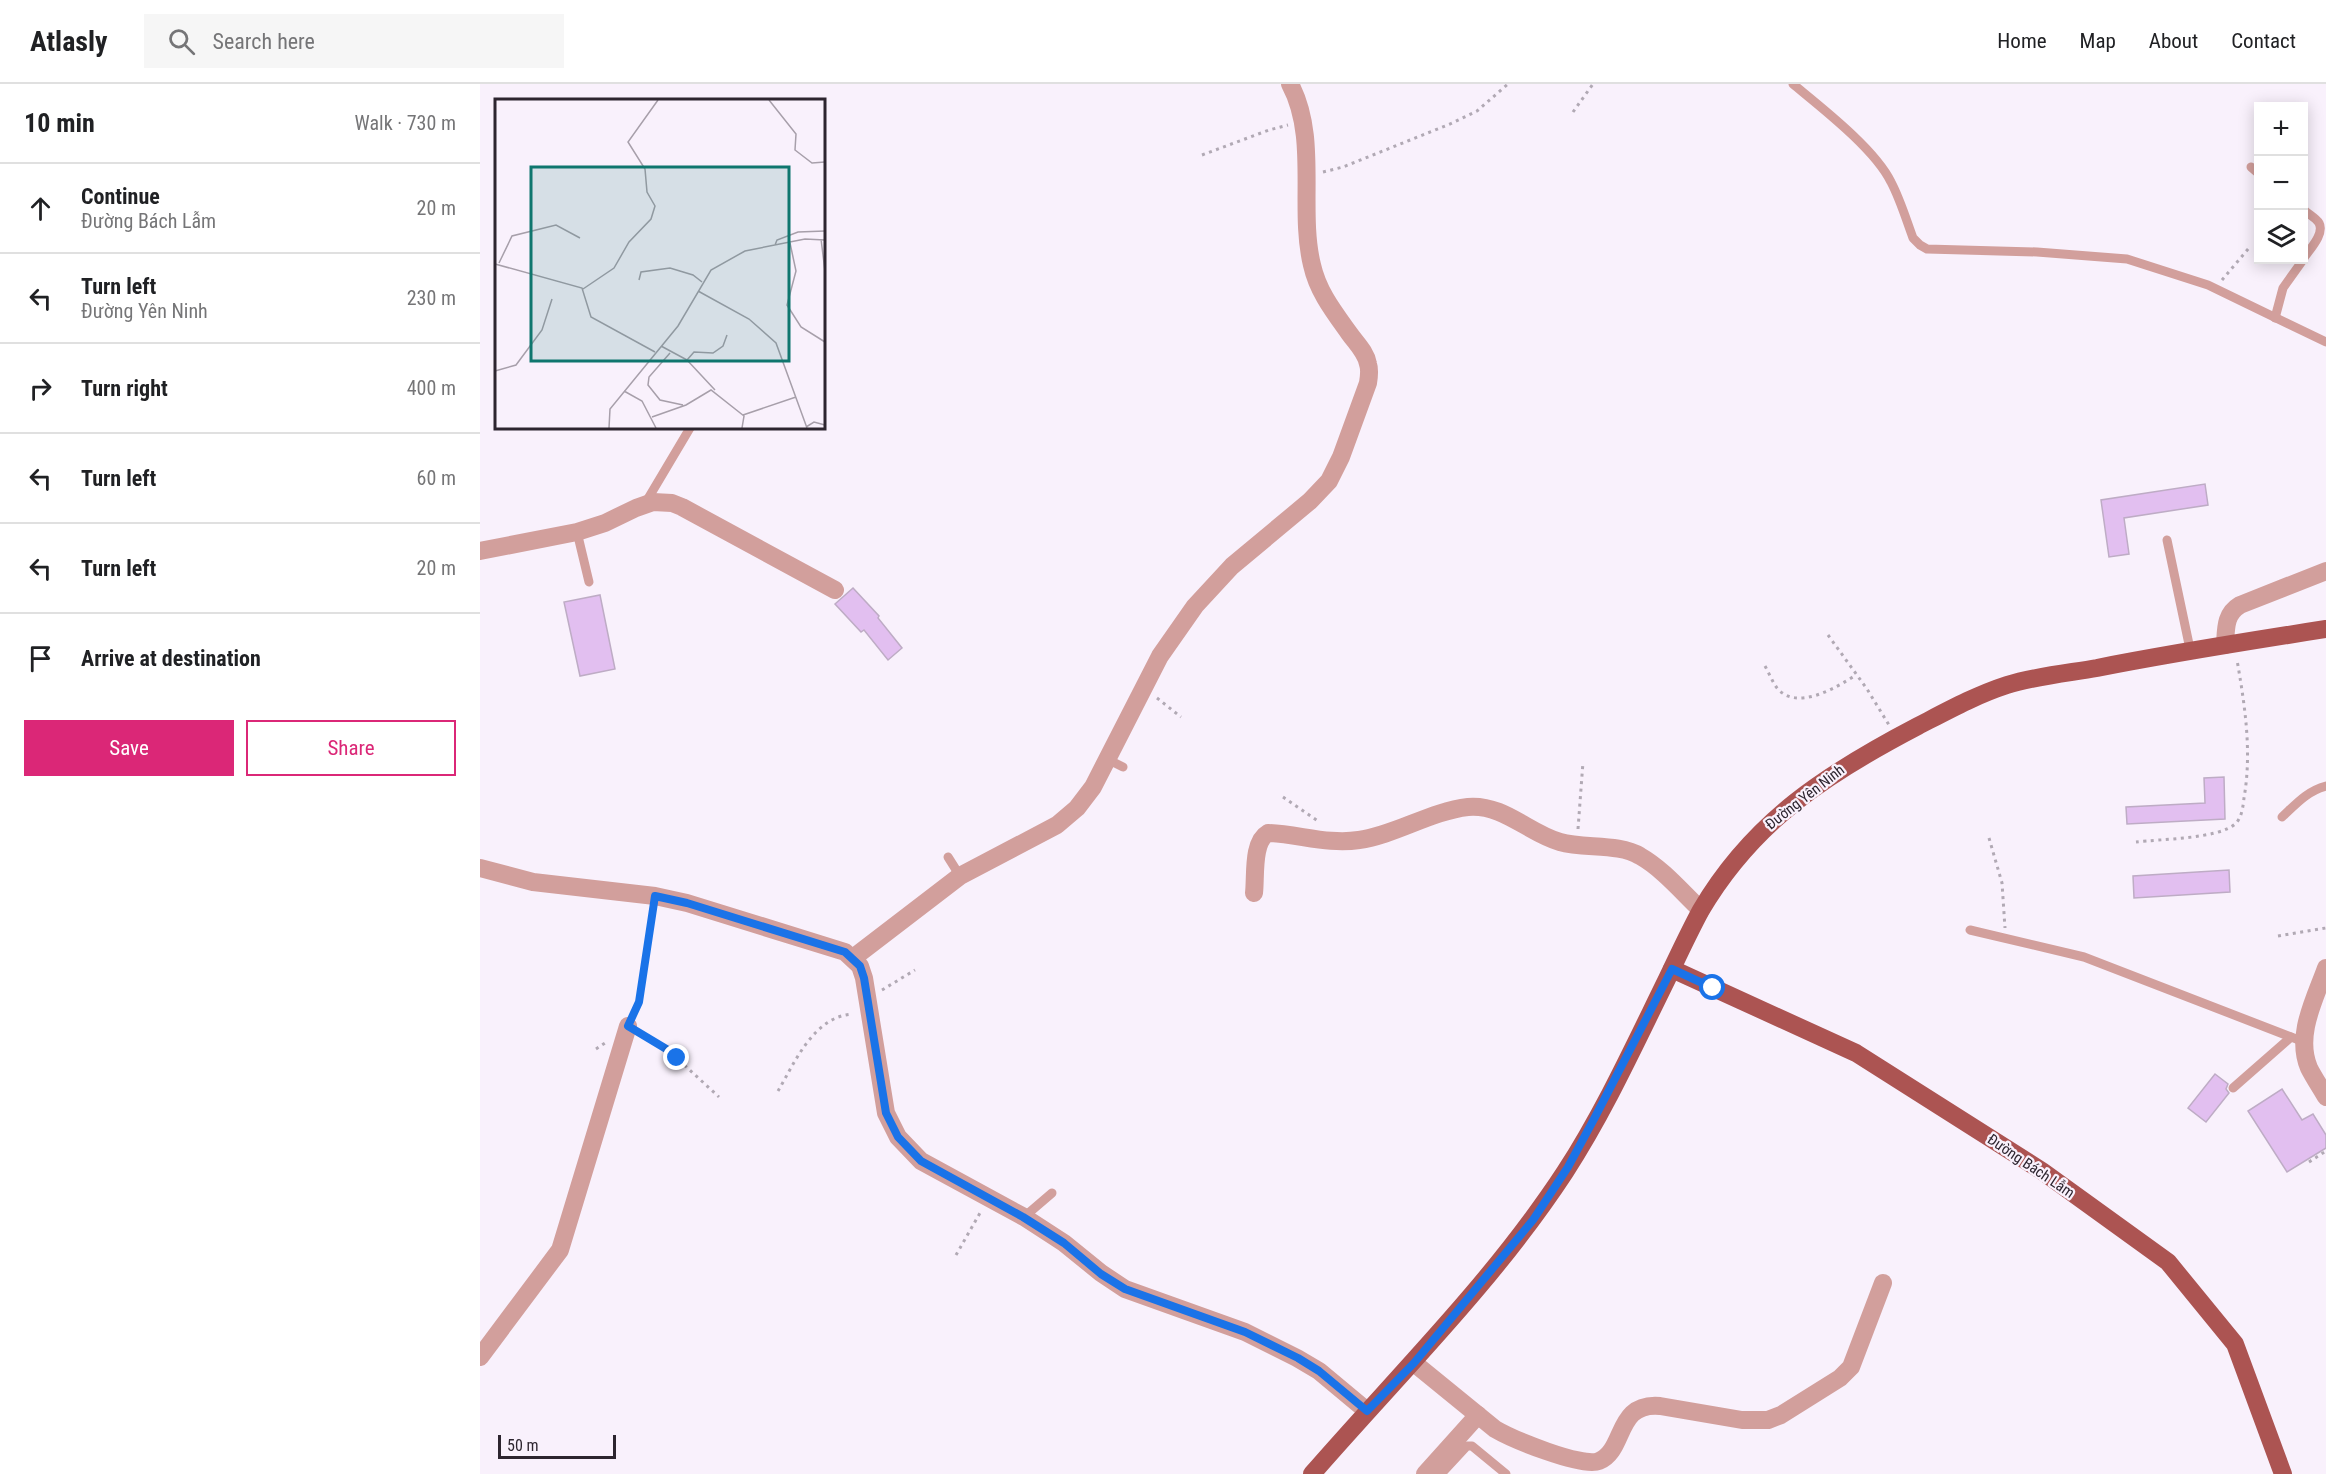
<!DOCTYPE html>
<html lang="en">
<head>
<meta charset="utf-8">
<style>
  :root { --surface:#fff; --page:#f6f6f6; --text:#202124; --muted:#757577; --line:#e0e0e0; --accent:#db2777 }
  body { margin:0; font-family:"Roboto Condensed",sans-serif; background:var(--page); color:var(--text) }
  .controls { position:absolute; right:18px; top:18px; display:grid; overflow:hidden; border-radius:0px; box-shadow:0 3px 15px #0003 }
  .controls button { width:54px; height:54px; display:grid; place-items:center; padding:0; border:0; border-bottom:2px solid var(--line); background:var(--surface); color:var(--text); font:30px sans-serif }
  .scale { position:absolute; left:18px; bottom:15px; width:118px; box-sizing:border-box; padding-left:6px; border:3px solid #2d252f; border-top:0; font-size:16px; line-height:21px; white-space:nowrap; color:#2d252f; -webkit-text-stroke:4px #f9f1fc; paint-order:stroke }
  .stop { position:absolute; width:18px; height:18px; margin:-14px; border:4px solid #1a73e8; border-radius:50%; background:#fff }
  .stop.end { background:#1a73e8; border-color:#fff; box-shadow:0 2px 6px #0008 }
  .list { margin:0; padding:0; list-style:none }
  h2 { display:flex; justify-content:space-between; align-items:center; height:78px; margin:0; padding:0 24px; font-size:26px }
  h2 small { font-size:20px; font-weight:400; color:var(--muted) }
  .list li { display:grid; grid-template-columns:39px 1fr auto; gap:18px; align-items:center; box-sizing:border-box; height:90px; padding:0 24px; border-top:2px solid var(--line) }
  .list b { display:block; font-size:22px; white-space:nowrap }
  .list p { margin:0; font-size:20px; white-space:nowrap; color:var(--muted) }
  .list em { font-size:20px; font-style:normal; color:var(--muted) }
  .actions { display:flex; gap:12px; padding:18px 24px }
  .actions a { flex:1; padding:14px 0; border:2px solid var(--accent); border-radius:0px; text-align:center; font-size:21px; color:var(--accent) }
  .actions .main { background:var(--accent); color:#fff }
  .icon { flex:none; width:33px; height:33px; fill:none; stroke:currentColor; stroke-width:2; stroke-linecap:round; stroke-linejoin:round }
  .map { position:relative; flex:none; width:1846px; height:1390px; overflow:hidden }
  header { display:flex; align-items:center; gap:36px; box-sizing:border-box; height:84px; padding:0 30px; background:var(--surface); border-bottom:2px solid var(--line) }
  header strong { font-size:28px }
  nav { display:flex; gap:33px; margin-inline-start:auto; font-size:21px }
  .search { width:420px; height:54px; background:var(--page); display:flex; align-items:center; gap:15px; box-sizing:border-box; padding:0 21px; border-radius:0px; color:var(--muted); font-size:22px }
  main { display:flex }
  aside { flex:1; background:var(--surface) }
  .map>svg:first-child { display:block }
  .building { fill:#e2bff0; stroke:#beacc5; stroke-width:1.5 }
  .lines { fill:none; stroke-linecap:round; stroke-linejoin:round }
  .path { stroke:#b1a9b4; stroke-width:3; stroke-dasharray:3 4.5; stroke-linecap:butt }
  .lane { stroke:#d29f9c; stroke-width:9 }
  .street { stroke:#d29f9c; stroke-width:18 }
  .primary { stroke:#ac5452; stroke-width:18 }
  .route { stroke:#1a73e8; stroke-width:8 }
  .labels { text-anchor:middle; stroke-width:4.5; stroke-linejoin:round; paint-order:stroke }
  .street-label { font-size:15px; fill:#2d252f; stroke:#f9f1fc }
  .inset-road { fill:none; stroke:#a79faa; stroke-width:1.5 }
  .view { fill:#0f766e; fill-opacity:0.15; stroke:#0f766e; stroke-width:3 }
  .inset-edge { fill:none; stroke:#2d252f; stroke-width:3 }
</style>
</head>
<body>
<header>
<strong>Atlasly</strong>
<div class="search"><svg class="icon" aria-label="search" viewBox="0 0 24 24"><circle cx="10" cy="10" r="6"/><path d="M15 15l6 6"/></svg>Search here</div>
<nav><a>Home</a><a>Map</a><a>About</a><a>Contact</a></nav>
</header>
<main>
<aside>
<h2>10 min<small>Walk · 730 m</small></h2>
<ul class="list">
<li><svg class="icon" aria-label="ahead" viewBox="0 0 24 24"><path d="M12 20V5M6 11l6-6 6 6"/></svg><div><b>Continue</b><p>Đường Bách Lẫm</p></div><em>20 m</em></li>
<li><svg class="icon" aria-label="left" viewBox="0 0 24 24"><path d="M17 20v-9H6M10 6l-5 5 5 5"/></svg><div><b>Turn left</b><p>Đường Yên Ninh</p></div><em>230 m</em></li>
<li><svg class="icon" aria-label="right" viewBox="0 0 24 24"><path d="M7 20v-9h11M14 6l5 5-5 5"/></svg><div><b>Turn right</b></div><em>400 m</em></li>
<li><svg class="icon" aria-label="left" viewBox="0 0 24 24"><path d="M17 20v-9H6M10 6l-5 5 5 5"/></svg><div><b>Turn left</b></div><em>60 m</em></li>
<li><svg class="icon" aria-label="left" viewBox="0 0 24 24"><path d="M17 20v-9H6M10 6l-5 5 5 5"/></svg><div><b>Turn left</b></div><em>20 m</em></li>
<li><svg class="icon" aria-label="arrive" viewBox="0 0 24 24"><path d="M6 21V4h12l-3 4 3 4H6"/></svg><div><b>Arrive at destination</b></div></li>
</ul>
<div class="actions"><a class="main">Save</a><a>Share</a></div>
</aside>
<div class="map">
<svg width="1846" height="1390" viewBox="0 0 1846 1390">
  <rect width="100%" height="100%" fill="#f9f1fc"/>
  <g class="building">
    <path d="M1725,400l3,21 -84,13 5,36 -20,3 -8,-57z"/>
    <path d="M373,504l26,28 -1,2 24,30 -14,12 -24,-30 -3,2 -26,-28z"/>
    <path d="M120,511l15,74 -35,7 -16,-74z"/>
    <path d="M1744,693l1,42 -98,5 -1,-17 79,-4 -1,-25z"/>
    <path d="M1749,786l1,22 -96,6 -1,-22z"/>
    <path d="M1735,990l13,10 -2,5 3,4 -23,29 -18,-14z"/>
    <path d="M1802,1005l20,31 11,-6 13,21v13l-39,24 -39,-61z"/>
  </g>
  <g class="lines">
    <g class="path">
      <path d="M1093,28l20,-28"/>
      <path d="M722,71l67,-25 19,-5"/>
      <path d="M843,88l20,-5 107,-43 27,-13 31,-27"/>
      <path d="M1742,196l27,-32"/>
      <path d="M1348,551l39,54 22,36"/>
      <path d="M1285,582c4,7 7,15 12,22 20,24 60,-1 79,-13"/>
      <path d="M677,614l24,19"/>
      <path d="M803,713l35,24"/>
      <path d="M1098,745l5,-67"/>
      <path d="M1509,754l13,45 3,45"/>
      <path d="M1656,758c24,-3 82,-3 99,-18 7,-6 8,-18 9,-26 8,-46 1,-92 -7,-138"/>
      <path d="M1798,852l48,-8"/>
      <path d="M402,906l33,-20"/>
      <path d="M156,928l16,-100"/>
      <path d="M162,951l26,15 51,47"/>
      <path d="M116,965l9,-6"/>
      <path d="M298,1007c17,-29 36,-75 75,-77"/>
      <path d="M1829,1078l17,-11"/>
      <path d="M476,1171l24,-42"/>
    </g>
    <g class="lane">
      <path d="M1313,0c29,24 82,65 98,98 9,17 15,37 22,56l7,7 7,4 110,3 90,7 81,26 118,57"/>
      <path d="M1771,83l7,6"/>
      <path d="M1824,126c4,4 12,8 15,13 6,11 -10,27 -15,35"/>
      <path d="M1795,234l8,-30 20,-28"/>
      <path d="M166,418l44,-74"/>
      <path d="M97,448l12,50"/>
      <path d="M1687,456l23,109"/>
      <path d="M627,675l16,8"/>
      <path d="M1802,733c14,-13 25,-26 44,-31"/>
      <path d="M468,773l12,19"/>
      <path d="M1490,846l114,27 220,85"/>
      <path d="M1753,1004l58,-51"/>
      <path d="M544,1133l28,-24"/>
      <path d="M961,1390l26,-28h5l34,28"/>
    </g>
    <g class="street">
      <path d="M0,467l97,-19 28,-9 31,-15 17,-6 19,1 10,4 153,83"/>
      <path d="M1745,561c1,-17 0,-31 15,-40l86,-34"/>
      <path d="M0,784l53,14 122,14 32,7 158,49 15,14 4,12 22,135 12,24 23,24 103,56 40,26 37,30 24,16 120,43 52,26 22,13 48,40"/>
      <path d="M774,809c2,-17 -2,-51 14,-60 30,1 61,12 91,7 36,-5 72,-29 109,-33 36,-3 60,26 92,35 24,7 59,1 80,14 23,13 42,36 61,54"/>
      <path d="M373,874l107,-82 97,-51 20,-17 16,-21 67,-131 35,-50 37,-40 78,-65 19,-20 12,-24 27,-74c1,-6 2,-13 0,-19 -2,-12 -12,-21 -19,-31 -15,-21 -31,-41 -37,-68 -14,-57 7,-127 -22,-181"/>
      <path d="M1846,884c-11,31 -31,67 -17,100 5,10 12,20 17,29"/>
      <path d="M0,1273l80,-107 68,-224"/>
      <path d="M934,1279l81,66c17,10 87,39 104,32 27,-11 16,-59 61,-55l82,14h26l13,-5 59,-37 11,-11 32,-84"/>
      <path d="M945,1390l53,-59"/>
    </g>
    <g class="primary">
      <path d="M1192,885l184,84 186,118 126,91 67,82 48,130"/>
      <path d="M832,1390c86,-99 181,-192 253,-302 39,-60 70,-128 102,-193 11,-23 22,-47 34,-69 53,-90 127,-137 217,-184 29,-15 58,-31 89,-41 29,-9 61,-12 90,-17 76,-15 152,-27 229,-39"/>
    </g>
  </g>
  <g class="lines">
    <path class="route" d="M197,974l-9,-8 -40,-24 11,-24 16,-106 32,7 158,49 15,14 4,12 22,135 12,24 23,24 102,56 41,26 37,31 24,15 120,43 53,26 21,13 48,40 47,-48 119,-143 35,-53 26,-48 78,-150 41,19"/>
  </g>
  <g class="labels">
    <g class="street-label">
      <text transform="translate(1325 713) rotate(-38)" y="5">Đường Yên Ninh</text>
      <text transform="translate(1551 1082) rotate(34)" y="5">Đường Bách Lẫm</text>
    </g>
  </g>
  <g transform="translate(15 15)">
    <rect width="330" height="330" fill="#f9f1fc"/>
    <path class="inset-road" d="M274,1l27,34 -1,16 17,13 13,-1M326,140l4,32M295,144l6,28 -9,34 14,22 24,15M280,146l2,-5 21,-8 27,-1M4,164l13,-27 44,-11 24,13M0,165l87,24 9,29 64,35M144,181l2,-8 29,-4 23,7 9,7M88,190l31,-21 15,-26 22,-23 4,-13 -8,-14 -2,-23 -17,-27 30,-42M203,192l51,28 27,24 31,85M166,247l26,14 7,-8 19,1 10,-7 4,-11M175,254l-21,24 -1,8 12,15 23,5M192,261l28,30M0,272l21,-6 26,-35 10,-31M129,292l18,10 14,27M248,316l53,-18M157,318l34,-12 25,-15 33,26 -2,12M311,328l8,-5 11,3M114,329l1,-19 68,-83 33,-56 34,-19 60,-12 20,1"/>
    <path class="view" d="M36,68h258v194h-258z"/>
    <rect width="330" height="330" class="inset-edge"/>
  </g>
</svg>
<div class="controls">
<button>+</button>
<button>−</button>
<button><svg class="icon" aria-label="layers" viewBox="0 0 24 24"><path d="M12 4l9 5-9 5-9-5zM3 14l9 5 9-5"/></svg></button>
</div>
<div class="scale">50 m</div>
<div class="stop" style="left:1233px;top:904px"></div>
<div class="stop end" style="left:197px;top:974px"></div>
</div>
</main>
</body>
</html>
